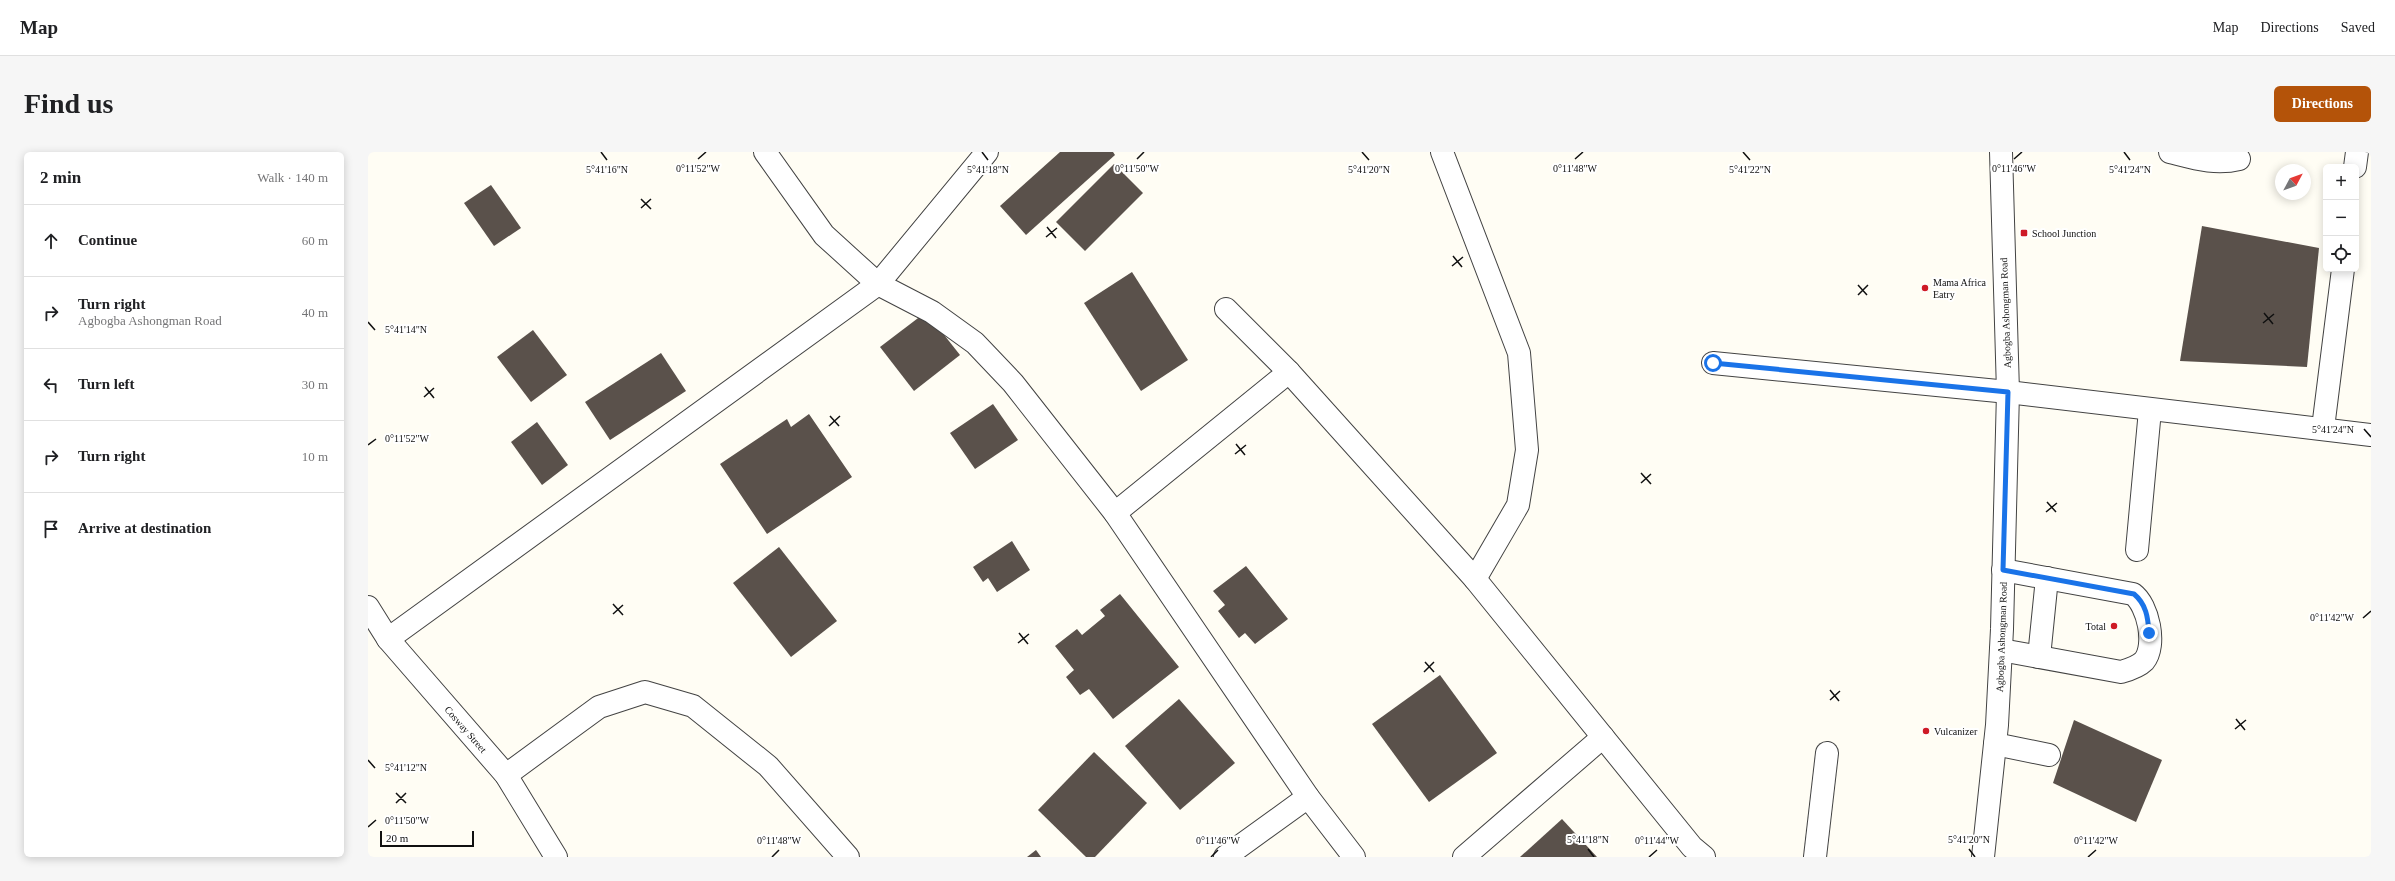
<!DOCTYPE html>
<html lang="en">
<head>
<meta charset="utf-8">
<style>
  :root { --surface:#fff; --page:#f6f6f6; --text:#202124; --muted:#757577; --line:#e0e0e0; --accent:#b45309 }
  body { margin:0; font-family:"Times New Roman",serif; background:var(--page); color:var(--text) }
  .controls { position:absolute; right:12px; top:12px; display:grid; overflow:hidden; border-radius:6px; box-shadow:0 2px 10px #0003 }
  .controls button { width:36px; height:36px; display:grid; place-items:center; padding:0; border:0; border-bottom:1px solid var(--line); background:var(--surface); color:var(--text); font:20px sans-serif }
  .compass { position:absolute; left:1907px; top:12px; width:36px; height:36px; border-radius:50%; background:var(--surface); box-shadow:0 2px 10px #0003; rotate:49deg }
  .scale { position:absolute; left:12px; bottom:10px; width:94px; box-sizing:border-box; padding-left:4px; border:2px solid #101010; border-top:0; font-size:11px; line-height:14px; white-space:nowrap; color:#101010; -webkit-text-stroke:3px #fff; paint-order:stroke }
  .stop { position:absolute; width:12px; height:12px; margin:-9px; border:3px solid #1a73e8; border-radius:50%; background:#fff }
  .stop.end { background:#1a73e8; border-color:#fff; box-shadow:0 1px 4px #0008 }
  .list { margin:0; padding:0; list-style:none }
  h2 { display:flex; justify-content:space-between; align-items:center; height:52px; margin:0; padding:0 16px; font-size:17px }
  h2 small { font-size:13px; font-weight:400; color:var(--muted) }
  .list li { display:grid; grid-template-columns:26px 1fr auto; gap:12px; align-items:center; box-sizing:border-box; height:72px; padding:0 16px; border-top:1px solid var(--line) }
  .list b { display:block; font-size:15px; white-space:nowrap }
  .list p { margin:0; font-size:13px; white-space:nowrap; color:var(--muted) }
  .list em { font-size:13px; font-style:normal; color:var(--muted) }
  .icon { flex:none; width:22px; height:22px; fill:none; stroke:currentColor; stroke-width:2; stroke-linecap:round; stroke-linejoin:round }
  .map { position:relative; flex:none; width:2003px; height:705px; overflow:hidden; border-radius:6px }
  header { display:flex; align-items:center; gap:24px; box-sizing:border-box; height:56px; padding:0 20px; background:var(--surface); border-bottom:1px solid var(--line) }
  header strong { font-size:19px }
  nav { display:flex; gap:22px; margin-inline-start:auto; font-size:14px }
  .intro { display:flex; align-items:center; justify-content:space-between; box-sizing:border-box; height:96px; padding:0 24px }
  h1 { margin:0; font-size:28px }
  .button { padding:10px 18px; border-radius:6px; background:var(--accent); color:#fff; font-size:14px; font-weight:700 }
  main { display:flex; gap:24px; padding:0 24px }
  aside { flex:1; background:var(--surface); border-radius:6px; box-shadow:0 2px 10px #0003 }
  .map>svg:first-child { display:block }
  .building { fill:#5a514b }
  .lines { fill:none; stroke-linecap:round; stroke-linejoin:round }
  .minor-casing { stroke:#434343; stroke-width:24 }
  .minor { stroke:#fff; stroke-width:22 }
  .route { stroke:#1a73e8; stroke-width:5 }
  .ticks { fill:none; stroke:#101010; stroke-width:1.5 }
  .poi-dot { fill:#ce1a26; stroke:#fff; stroke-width:1.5 }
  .labels { text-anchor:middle; stroke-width:4; stroke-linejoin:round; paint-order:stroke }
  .poi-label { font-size:10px; fill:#101010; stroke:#fff; text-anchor:start }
  .street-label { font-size:10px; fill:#101010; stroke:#fff }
  .ticks-label { font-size:10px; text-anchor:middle; fill:#101010; stroke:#fff; stroke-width:4; stroke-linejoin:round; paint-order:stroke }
</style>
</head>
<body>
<header>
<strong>Map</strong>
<nav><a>Map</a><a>Directions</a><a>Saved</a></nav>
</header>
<div class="intro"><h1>Find us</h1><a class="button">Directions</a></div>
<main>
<aside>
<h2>2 min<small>Walk · 140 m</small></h2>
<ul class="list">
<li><svg class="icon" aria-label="ahead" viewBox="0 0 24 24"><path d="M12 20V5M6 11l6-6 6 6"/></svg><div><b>Continue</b></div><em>60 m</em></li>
<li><svg class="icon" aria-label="right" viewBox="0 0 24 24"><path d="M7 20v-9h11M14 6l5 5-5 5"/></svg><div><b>Turn right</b><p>Agbogba Ashongman Road</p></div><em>40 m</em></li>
<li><svg class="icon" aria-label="left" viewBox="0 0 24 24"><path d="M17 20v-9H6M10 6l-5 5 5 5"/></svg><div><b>Turn left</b></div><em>30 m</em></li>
<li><svg class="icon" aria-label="right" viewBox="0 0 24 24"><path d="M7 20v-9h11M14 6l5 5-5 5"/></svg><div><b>Turn right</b></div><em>10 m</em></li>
<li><svg class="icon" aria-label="arrive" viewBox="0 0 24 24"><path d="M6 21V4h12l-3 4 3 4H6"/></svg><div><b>Arrive at destination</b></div></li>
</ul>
</aside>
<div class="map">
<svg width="2003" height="705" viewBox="0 0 2003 705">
  <rect width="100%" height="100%" fill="#fffdf4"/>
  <g class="building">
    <path d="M692,0h53l2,3 -89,80 -26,-29z"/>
    <path d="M746,12l29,29 -58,58 -29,-29z"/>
    <path d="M123,33l30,43 -27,18 -30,-43z"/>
    <path d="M1834,74l117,22 -12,119 -127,-6z"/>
    <path d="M764,120l56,88 -47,31 -57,-88z"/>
    <path d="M558,160l34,43 -46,36 -34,-44z"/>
    <path d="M165,178l34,45 -36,27 -34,-45z"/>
    <path d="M293,201l25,38 -76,49 -25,-38z"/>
    <path d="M625,252l25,36 -43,29 -25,-36z"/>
    <path d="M441,262l43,63 -85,57 -47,-70 67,-45 4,8z"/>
    <path d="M169,270l31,43 -26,20 -31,-43z"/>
    <path d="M644,389l18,29 -33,22 -9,-14 -5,4 -10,-15z"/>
    <path d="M411,395l58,74 -46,36 -58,-74z"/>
    <path d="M878,414l42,53 -33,25 -10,-11 -6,5 -21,-27 7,-6 -12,-14z"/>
    <path d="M752,442l59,73 -66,52 -24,-30 -9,6 -14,-18 8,-7 -19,-24 22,-17 5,6 23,-19 -5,-6z"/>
    <path d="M1072,523l57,78 -68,49 -57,-78z"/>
    <path d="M811,547l56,64 -55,47 -55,-64z"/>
    <path d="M1706,568l88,40 -26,62 -83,-39z"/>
    <path d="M726,600l53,51 -52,54h-9l-48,-47z"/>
    <path d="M1194,667l35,38h-77z"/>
    <path d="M668,698l5,7h-14z"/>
  </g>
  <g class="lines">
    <defs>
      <g id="minor">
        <path d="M397,0l59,83 54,49 54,28 43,31 38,40 102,130 193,284 46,60"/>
        <path d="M1074,0l77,201 8,97 -9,55 -43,74"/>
        <path d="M1802,0c24,6 45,13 69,7"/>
        <path d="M1987,15l2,-15"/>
        <path d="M858,157l63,63 186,207 217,268 12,10"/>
        <path d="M1345,211l295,29 363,43"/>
        <path d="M1955,276l20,-159"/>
        <path d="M747,361l174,-141"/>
        <path d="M1769,398l13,-140"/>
        <path d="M0,455l20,32 118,136 50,82"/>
        <path d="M20,487l490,-355 109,-132"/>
        <path d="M1633,498l120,22c7,-2 17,-5 23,-11 13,-16 4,-56 -11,-67l-130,-24"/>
        <path d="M1671,505l8,-79"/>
        <path d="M1627,592l54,11"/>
        <path d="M138,623l93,-68 46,-15 48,14 75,60 80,91"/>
        <path d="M857,705l83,-60"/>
        <path d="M1096,705l139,-120"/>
        <path d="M1447,705l12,-104"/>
        <path d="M1615,705l14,-132 5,-96 6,-237 -7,-240"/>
      </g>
    </defs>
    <use href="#minor" class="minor-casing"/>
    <use href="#minor" class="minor"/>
  </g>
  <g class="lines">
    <path class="route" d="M1345,211l295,29 -5,178 131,24c12,10 14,23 15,39"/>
  </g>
  <path class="ticks" d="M233,0l6,8M614,0l6,8M994,0l7,8M1375,0l7,8M1756,0l6,8M330,7l8,-7M769,7l7,-7M1207,7l8,-7M1646,7l8,-7M273,47l10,10M273,56l10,-9M679,75l9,11M678,85l11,-9M1085,104l9,11M1084,114l11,-9M1490,133l9,10M1490,143l10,-10M1896,161l9,11M0,170l7,8M1895,171l11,-9M57,235l9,11M56,245l10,-9M462,264l9,10M461,274l11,-10M1996,277l7,8M868,292l9,11M0,293l8,-6M867,302l11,-9M1273,321l10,11M1273,331l10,-9M1679,350l9,10M1678,360l11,-9M245,452l10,11M245,462l10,-9M1995,466l8,-7M651,481l9,11M650,491l11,-9M1057,510l9,10M1056,520l10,-10M1462,538l9,11M1462,548l10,-9M1868,567l9,11M1867,577l11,-9M0,608l7,8M28,641l10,10M28,651l10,-10M0,675l8,-7M1220,697l6,8M1601,697l6,8M404,705l7,-7M843,705l7,-7M1281,705l8,-7M1720,705l8,-7"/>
  <g class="poi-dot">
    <rect x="1652" y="77" width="8" height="8" rx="2"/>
    <circle cx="1557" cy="136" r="4"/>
    <circle cx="1746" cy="474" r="4"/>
    <circle cx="1558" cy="579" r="4"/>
  </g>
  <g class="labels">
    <g class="poi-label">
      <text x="1664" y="85">School Junction</text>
      <text x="1565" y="134">Mama Africa<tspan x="1565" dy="12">Eatry</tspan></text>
      <text x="1738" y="478" text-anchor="end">Total</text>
      <text x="1566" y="583">Vulcanizer</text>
    </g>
    <g class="street-label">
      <text transform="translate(1637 161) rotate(-92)" y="4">Agbogba Ashongman Road</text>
      <text transform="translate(1633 485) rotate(-88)" y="4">Agbogba Ashongman Road</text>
      <text transform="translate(98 577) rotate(49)" y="4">Cosway Street</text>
    </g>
  </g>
  <g class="ticks-label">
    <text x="330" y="20">0°11'52"W</text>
    <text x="769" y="20">0°11'50"W</text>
    <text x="1207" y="20">0°11'48"W</text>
    <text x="1646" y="20">0°11'46"W</text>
    <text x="239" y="21">5°41'16"N</text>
    <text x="620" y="21">5°41'18"N</text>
    <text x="1001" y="21">5°41'20"N</text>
    <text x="1382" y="21">5°41'22"N</text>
    <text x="1762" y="21">5°41'24"N</text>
    <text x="38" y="181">5°41'14"N</text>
    <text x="1965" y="281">5°41'24"N</text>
    <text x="39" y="290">0°11'52"W</text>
    <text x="1964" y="469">0°11'42"W</text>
    <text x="38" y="619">5°41'12"N</text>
    <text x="39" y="672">0°11'50"W</text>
    <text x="1220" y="691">5°41'18"N</text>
    <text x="1601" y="691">5°41'20"N</text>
    <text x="411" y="692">0°11'48"W</text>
    <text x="850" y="692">0°11'46"W</text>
    <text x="1289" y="692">0°11'44"W</text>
    <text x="1728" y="692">0°11'42"W</text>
  </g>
</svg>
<div class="controls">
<button>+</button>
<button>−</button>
<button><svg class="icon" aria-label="locate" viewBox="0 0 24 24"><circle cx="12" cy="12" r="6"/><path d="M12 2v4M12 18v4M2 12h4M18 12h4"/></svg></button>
</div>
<svg class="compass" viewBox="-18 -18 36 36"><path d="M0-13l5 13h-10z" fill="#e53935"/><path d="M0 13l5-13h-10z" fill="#757577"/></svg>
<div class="scale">20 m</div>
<div class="stop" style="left:1345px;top:211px"></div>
<div class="stop end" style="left:1781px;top:481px"></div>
</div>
</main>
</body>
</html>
